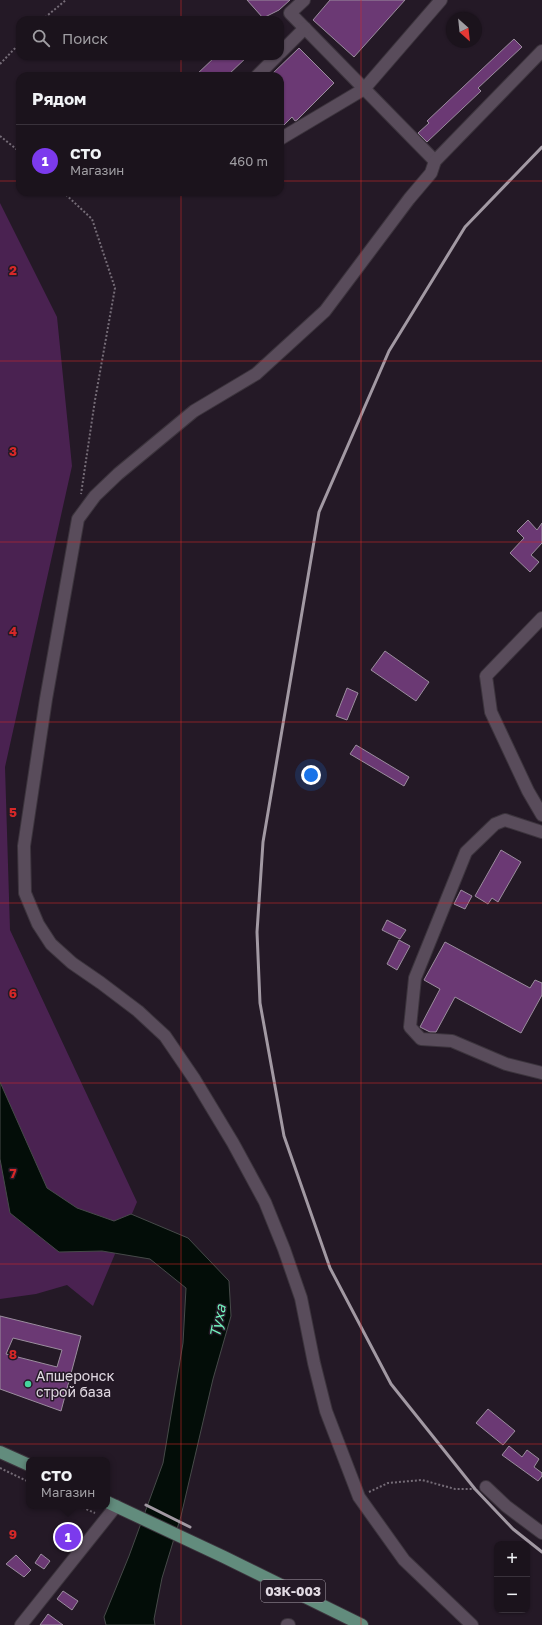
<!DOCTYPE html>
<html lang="ru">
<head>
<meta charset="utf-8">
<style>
  :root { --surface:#1b131c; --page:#282029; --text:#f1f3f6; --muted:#a09ea3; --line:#39323b; --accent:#7c3aed }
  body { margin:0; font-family:"Golos Text",sans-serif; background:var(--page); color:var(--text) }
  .controls { position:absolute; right:12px; bottom:12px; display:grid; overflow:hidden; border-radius:8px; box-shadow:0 1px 3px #0004 }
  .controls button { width:36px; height:36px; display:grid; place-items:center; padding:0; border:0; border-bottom:1px solid var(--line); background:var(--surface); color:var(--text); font:20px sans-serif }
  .compass { position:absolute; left:446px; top:12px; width:36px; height:36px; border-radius:50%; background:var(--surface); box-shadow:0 1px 3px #0004; rotate:153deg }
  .you { position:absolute; left:311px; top:775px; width:14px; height:14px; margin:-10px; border:3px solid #fff; border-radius:50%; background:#1a73e8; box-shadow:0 0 0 6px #1a73e833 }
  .badge { display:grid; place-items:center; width:26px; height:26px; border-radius:50%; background:var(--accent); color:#fff; font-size:13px; font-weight:700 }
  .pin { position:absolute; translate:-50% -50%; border:2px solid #fff; box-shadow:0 1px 4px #0006 }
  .popup { position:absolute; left:26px; top:1457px; width:84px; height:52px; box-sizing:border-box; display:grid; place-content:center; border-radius:8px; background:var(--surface); filter:drop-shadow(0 1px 3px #0005); font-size:13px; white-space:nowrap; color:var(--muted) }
  .popup b { font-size:15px; color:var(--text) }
  .popup::after { content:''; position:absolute; left:50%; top:100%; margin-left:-8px; border:8px solid transparent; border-top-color:var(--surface) }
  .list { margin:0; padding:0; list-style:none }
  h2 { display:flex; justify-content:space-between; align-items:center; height:52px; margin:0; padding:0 16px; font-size:17px }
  h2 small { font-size:13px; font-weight:400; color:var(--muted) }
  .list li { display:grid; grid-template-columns:26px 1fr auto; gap:12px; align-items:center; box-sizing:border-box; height:72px; padding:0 16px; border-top:1px solid var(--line) }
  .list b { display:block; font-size:15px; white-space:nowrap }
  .list p { margin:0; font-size:13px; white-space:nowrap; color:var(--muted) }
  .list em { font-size:13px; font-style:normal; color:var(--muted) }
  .icon { flex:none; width:22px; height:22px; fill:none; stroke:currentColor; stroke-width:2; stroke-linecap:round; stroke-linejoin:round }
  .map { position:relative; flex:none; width:542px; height:1625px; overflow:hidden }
  .search { position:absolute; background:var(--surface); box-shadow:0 1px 3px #0004; left:16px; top:16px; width:268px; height:44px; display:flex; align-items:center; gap:10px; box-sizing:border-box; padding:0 14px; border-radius:12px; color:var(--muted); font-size:15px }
  .panel { position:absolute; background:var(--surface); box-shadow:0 1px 3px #0004; left:16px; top:72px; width:268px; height:124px; border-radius:12px }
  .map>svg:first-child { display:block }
  .green { fill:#4a2251 }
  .water { fill:#030d08; stroke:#464a49 }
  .building { fill:#6b3974; stroke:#9b8d9e; fill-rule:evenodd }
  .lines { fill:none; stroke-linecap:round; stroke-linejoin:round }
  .minor-casing { stroke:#3c343d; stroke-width:14 }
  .major-casing { stroke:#3c343d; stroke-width:14 }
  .path { stroke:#756c77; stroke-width:2; stroke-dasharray:2 2; stroke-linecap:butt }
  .minor { stroke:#594c5b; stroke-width:12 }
  .major { stroke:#628c7d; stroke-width:12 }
  .rail { stroke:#a299a3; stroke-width:3 }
  .grid { fill:none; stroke:#d62828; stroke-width:1; stroke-opacity:0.55 }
  .poi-dot { fill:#46d49e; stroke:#241926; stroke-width:1.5 }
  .labels { text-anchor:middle; stroke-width:3; stroke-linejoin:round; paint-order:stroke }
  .shield { fill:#241926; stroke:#a89faa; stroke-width:1 }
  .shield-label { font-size:13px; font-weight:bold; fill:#e1d9e2 }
  .poi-label { font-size:14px; fill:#e1d9e2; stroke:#241926; text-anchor:start }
  .water-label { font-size:15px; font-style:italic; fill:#72f4be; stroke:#241926 }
  .grid-label { font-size:13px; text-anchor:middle; font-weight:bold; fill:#d62828; stroke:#241926; stroke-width:3; stroke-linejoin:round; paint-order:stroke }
</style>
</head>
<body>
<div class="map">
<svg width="542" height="1625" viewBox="0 0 542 1625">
  <rect width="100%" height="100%" fill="#241926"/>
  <path class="green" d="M0,203l57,114 15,149 -67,301 5,163 127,272 -44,104 -26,-21 -31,9 -36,5z"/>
  <path class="water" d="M0,1082l47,106 30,20 37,13 17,-7 57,24 41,43 2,35 -18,63 -32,137 -19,62 -8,41 1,6h-49l-2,-8 25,-61 34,-93 20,-120 3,-55 -36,-29 -48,-8 -43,1 -49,-39 -10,-54z"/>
  <g class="building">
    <path d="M247,0h43l-11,10 -16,8z"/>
    <path d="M330,0h75l-51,57 -41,-37z"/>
    <path d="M514,39l8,8 -44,41 3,3 -54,51 -9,-9 11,-10 -2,-2z"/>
    <path d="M299,48l35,35 -37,37 -2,1 -3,-4 -12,12v-53h-10z"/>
    <path d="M216,56h32l-21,20h-32z"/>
    <path d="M528,520l9,10 5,-7v20l-11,12 8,7 -9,10 -20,-19 14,-15 -7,-7z"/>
    <path d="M385,651l44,31 -13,19 -45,-31z"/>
    <path d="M347,688l11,5 -11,27 -11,-4z"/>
    <path d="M356,745l53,32 -5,9 -54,-32z"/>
    <path d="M501,850l20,12 -23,40 -6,-4 -4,6 -13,-8z"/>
    <path d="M461,890l11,6 -7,13 -11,-5z"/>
    <path d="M387,920l19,10 -6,9 -18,-9z"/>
    <path d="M399,940l11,6 -13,24 -10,-6z"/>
    <path d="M445,942l85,46 5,-8 7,3v12l-21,38 -66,-36 -19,35h-6l-10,-5 20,-38 -16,-9z"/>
    <path d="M0,1316l81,20 -20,75 -61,-22zM13,1338l49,12 -5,17 -51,-13z"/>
    <path d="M488,1409l27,22 -12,14 -27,-22z"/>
    <path d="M509,1446l13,11 5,-7 12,9 -5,8 8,6v3l-4,5 -36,-26z"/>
    <path d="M41,1554l9,7 -6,8 -9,-6z"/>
    <path d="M16,1555l15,15 -7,7 -18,-13z"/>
    <path d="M63,1591l15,10 -6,9 -15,-11z"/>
    <path d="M48,1614l15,11h-23z"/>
  </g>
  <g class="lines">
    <defs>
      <g id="minor">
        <path d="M304,0l-14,13 145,148"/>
        <path d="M280,53l25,-25"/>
        <path d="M257,76l20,-20"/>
        <path d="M280,139l84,-50 77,-89"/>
        <path d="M542,618l-56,58 5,36 37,79 14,24"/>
        <path d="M542,832l-37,-12 -10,4 -29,28 -51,126 -5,49 11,12 31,2 54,23 36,9"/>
        <path d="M486,1487l20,19 36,27"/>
        <path d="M21,1625l95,-119"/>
        <path d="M287,1625h2"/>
        <path d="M472,1625l-68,-65 -45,-63 -33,-86 -12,-48 -13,-65 -17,-49 -19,-47 -32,-59 -38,-63 -30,-44 -27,-25 -37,-28 -29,-20 -21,-19 -13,-20 -13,-31 -1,-47 22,-147 32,-180 17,-23 23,-22 76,-63 62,-37 69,-63 84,-112 22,-26 4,-12 107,-110"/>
      </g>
      <g id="major">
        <path d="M0,1452l29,13"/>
        <path d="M107,1502l117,55 138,68"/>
      </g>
    </defs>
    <use href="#minor" class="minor-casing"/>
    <use href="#major" class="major-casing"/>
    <g class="path">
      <path d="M42,20l24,-20"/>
      <path d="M0,64l20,-21"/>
      <path d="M0,136l20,16"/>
      <path d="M63,192l29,27 23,69 -20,112 -14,94"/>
      <path d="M0,1468l29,14"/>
      <path d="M369,1492l19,-9 34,-3 33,9h20"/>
      <path d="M79,1506l16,7"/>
    </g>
    <use href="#minor" class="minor"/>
    <use href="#major" class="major"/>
    <g class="rail">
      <path d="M542,147l-77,80 -76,124 -70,161 -56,330 -6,90 3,71 24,133 46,132 61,116 84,105 38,40 29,23"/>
      <path d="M146,1505l44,22"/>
    </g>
  </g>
  <path class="grid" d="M181,0v20M361,0v1625M181,56v20M0,181h20M280,181h262M181,192v1433M0,361h542M0,542h542M0,722h542M0,903h542M0,1083h542M0,1264h542M0,1444h542"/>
  <circle class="poi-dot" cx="28" cy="1384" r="4"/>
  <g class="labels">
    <rect class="shield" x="261" y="1580" width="64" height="22" rx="3"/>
    <g class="shield-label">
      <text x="293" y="1596">03К-003</text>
    </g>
    <g class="poi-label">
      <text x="36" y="1381">Апшеронск<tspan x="36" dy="16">строй база</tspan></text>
    </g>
    <g class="water-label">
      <text transform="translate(218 1321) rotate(-79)" y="5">Туха</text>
    </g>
  </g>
  <g class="grid-label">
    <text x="13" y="275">2</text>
    <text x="13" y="456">3</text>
    <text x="13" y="636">4</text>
    <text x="13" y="817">5</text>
    <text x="13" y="998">6</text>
    <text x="13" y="1178">7</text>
    <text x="13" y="1359">8</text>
    <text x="13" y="1539">9</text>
  </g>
</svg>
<div class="controls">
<button>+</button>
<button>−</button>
</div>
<svg class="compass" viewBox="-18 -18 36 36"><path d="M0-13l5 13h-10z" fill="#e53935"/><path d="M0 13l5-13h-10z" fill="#a09ea3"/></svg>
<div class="you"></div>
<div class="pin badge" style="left:68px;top:1537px">1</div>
<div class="popup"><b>СТО</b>Магазин</div>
<div class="search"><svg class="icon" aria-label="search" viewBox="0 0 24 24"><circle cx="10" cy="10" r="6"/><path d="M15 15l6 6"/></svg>Поиск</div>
<section class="panel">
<h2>Рядом<small></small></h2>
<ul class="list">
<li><span class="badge">1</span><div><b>СТО</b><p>Магазин</p></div><em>460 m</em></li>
</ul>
</section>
</div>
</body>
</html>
